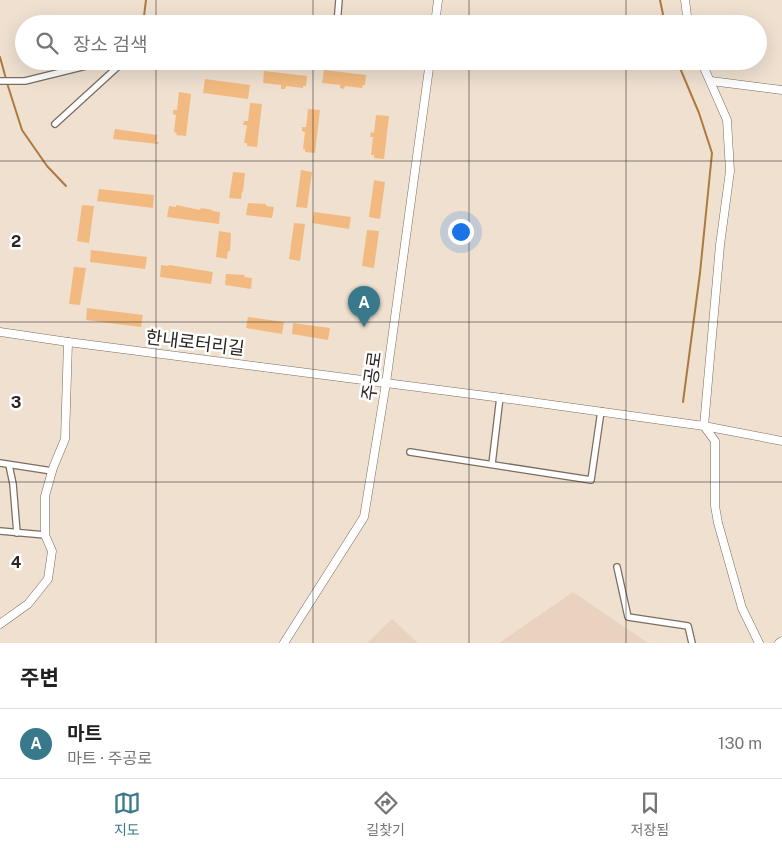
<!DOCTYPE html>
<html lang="ko">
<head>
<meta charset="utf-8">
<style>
  :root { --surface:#fff; --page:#f6f6f6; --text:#202124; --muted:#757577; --line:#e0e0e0; --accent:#387a8b }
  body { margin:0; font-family:"Public Sans","Noto Sans KR",sans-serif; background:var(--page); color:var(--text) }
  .you { position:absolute; left:460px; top:231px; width:18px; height:18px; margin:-12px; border:4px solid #fff; border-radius:50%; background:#1a73e8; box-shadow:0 0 0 8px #1a73e833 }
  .badge { display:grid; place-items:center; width:32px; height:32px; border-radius:50%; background:var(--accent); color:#fff; font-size:16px; font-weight:700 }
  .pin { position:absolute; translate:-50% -41px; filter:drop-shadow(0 1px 2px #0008) }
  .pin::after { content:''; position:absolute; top:26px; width:18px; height:15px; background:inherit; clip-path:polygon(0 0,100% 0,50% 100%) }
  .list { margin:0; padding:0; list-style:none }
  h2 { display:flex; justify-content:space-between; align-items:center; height:65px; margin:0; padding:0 20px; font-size:21px }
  h2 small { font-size:16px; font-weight:400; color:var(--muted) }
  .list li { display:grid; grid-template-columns:32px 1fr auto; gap:15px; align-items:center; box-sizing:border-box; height:70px; padding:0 20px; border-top:1px solid var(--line) }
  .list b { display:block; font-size:19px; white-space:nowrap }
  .list p { margin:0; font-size:16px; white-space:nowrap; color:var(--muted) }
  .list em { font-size:16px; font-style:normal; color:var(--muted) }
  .icon { flex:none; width:28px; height:28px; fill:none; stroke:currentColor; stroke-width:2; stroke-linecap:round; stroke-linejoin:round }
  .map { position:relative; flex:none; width:782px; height:643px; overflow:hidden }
  .search { position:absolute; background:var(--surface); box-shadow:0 5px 20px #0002; left:15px; right:15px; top:15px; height:55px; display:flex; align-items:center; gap:12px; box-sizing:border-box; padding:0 18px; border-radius:28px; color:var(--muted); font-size:19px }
  .sheet { height:135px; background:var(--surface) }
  nav { display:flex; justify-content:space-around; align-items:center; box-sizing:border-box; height:70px; border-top:1px solid var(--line); background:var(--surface); font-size:14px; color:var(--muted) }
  nav a { display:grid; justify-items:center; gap:2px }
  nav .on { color:var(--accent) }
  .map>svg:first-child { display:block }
  .built { fill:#e9d3c0 }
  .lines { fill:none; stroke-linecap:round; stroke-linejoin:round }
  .stream { stroke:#ad7940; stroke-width:2 }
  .building { fill:#f2ba80 }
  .street-casing { stroke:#7b6d60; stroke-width:8 }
  .secondary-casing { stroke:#7b6d60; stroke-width:9 }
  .street { stroke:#fff; stroke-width:5.5 }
  .secondary { stroke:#fff; stroke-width:8 }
  .grid { fill:none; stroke:#2c2620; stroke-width:1; stroke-opacity:0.55 }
  .labels { text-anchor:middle; stroke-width:5; stroke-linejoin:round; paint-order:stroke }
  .street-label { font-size:18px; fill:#2c2620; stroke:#fff }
  .grid-label { font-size:16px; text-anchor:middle; font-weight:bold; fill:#2c2620; stroke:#fff; stroke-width:5; stroke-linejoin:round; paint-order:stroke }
</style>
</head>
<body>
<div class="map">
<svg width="782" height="643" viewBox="0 0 782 643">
  <rect width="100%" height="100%" fill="#efe0d0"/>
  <g class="built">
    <path d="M573,592l75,51h-149z"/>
    <path d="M392,619l26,24h-51z"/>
  </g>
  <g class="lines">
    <g class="stream">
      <path d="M660,0l5,24"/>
      <path d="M143,24l3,-24"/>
      <path d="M0,57l6,22"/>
      <path d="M677,61l22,52 13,40 -12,120 -17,129"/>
      <path d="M7,83l15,47 25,36 19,20"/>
    </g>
  </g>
  <g class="building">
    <path d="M324,70l42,5 -1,10h-2l-1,3 -17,-2 -1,3 -4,-1v-3l-18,-2z"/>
    <path d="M264,71l43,5 -1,10h-3v2l-17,-2 -1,3h-4v-4l-18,-2z"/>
    <path d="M205,79l45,6 -2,14 -45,-6z"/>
    <path d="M179,92l12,2 -5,42 -10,-1 1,-2 -3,-1 2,-17 -3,-1v-4h4z"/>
    <path d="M250,103l12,1 -5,43 -10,-1v-3h-3l3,-18h-4l1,-4h4z"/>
    <path d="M308,109l12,1 -5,43 -10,-1v-3h-2l2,-17 -3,-1v-4h4z"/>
    <path d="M376,115l13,1 -5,43 -10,-1v-3h-3l2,-18h-3l1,-5 3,1z"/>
    <path d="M115,129l42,6 -1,7h3l-1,2 -45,-5z"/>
    <path d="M301,170l11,2 -5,36 -11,-1z"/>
    <path d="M233,172l12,1 -2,19 -1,-1 -1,8 -12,-1z"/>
    <path d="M374,180l11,2 -5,37 -11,-2z"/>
    <path d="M99,189l55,6 -1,13 -56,-7z"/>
    <path d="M248,203l18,1v2l8,1 -2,11 -26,-3z"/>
    <path d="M82,205l12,1 -5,37 -12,-2z"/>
    <path d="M176,205l24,5 1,-2 12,2 -1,1 8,1 -1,12 -52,-7 2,-11 7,1z"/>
    <path d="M314,212l37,5 -2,12 -37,-6z"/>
    <path d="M294,223l11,1 -5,37 -11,-2z"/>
    <path d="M367,230l12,1 -5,37 -12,-2z"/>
    <path d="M219,231l12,2 -1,18h-2l-1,8 -11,-2z"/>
    <path d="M91,250l56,7 -2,12 -55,-7z"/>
    <path d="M161,265l7,1 1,-1 44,7 -2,12 -51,-7z"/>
    <path d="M74,267l12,1 -6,37 -11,-1z"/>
    <path d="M226,274l19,1 -1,2 8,1 -1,11 -26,-4z"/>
    <path d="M87,308l56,7 -2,12 -55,-7z"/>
    <path d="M248,317l36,5 -2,12 -36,-6z"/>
    <path d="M293,323l37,5 -2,12 -36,-6z"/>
  </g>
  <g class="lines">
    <defs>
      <g id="street">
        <path d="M337,24l2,-24"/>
        <path d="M0,81h25l81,-20"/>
        <path d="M55,124l69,-63"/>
        <path d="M410,452l181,28 10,-69"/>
        <path d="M0,463l52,8"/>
        <path d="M492,464l8,-67"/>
        <path d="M9,465l4,19 4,49"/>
        <path d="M0,531l45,4"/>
        <path d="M617,567l11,50 60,9 4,17"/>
      </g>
      <g id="secondary">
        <path d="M685,0l3,24"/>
        <path d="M435,24l3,-24"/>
        <path d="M701,61l26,59 3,51 -10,74 -16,181 11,15v65l3,17 24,85 17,35"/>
        <path d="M711,81l71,9"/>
        <path d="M0,332l68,10 434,56 202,28 78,15"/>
        <path d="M0,624l28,-20 20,-25 4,-28 -7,-16v-39l8,-28 12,-29 3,-97"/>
        <path d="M284,643l80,-126 22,-134 44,-322"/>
        <path d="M779,643l3,-2"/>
      </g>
    </defs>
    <use href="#street" class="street-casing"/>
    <use href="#secondary" class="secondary-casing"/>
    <use href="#street" class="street"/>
    <use href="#secondary" class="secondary"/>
  </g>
  <path class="grid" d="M156,0v24M313,0v24M469,0v24M626,0v24M156,61v582M313,61v582M469,61v582M626,61v582M0,161h782M0,322h782M0,482h782"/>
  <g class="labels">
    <g class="street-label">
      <text transform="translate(195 343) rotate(7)" y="6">한내로터리길</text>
      <text transform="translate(372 376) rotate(-82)" y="6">주공로</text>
    </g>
  </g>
  <g class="grid-label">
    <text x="16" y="247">2</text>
    <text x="16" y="408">3</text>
    <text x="16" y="568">4</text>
  </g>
</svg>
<div class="you"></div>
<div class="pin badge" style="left:364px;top:327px">A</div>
<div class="search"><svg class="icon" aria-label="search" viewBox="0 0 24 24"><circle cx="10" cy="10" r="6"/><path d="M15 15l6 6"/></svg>장소 검색</div>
</div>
<section class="sheet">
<h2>주변<small></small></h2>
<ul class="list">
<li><span class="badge">A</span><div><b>마트</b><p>마트 · 주공로</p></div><em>130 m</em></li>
</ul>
</section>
<nav>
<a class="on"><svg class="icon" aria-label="map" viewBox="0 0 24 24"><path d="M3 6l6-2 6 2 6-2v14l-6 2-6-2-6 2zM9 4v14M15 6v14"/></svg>지도</a>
<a><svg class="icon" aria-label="directions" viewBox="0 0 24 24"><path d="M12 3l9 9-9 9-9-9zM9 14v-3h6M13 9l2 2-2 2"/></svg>길찾기</a>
<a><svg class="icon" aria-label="saved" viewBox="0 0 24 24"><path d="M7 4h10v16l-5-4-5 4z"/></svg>저장됨</a>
</nav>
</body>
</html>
